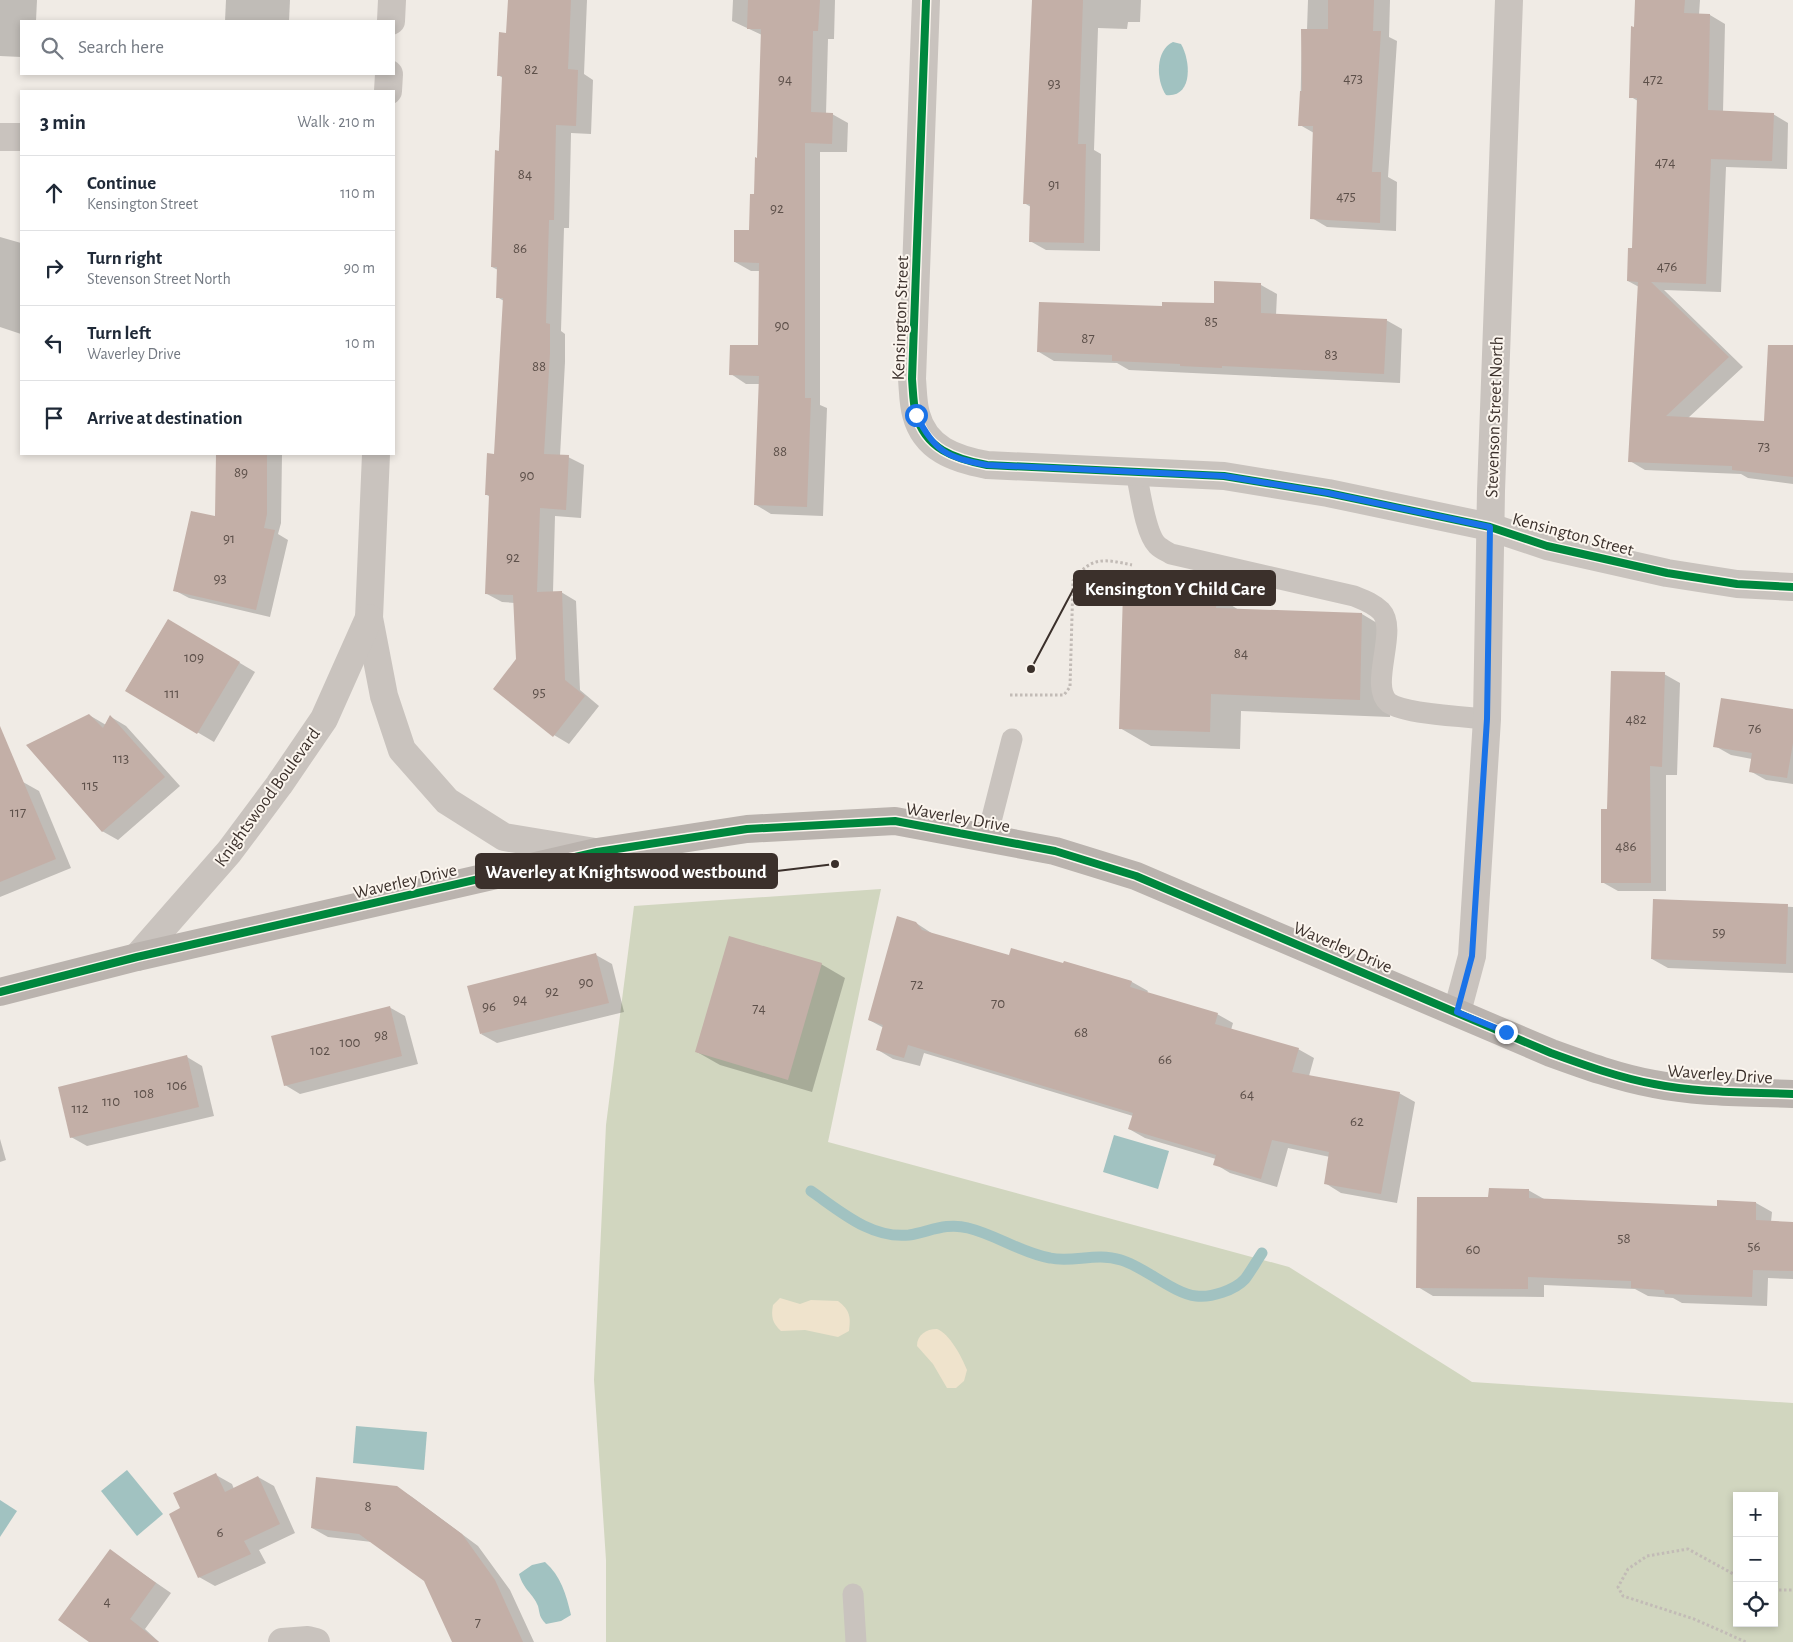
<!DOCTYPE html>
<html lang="en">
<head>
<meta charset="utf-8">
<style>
  :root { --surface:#fff; --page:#f6f6f7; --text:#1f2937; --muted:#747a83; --line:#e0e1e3 }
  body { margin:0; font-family:"Alegreya Sans",sans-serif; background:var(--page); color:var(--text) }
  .controls { position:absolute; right:15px; bottom:15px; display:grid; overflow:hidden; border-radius:0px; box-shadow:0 2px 8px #0003 }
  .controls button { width:45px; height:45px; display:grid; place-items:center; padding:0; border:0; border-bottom:1px solid var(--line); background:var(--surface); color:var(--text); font:25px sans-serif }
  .stop { position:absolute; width:15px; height:15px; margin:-11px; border:4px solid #1a73e8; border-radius:50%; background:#fff }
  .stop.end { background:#1a73e8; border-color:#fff; box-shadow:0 1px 5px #0008 }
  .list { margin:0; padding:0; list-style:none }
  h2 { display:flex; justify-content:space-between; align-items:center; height:65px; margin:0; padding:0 20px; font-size:21px }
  h2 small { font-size:16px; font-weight:400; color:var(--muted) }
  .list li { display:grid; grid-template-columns:32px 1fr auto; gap:15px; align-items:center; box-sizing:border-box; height:75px; padding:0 20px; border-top:1px solid var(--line) }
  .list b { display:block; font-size:19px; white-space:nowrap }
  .list p { margin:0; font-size:16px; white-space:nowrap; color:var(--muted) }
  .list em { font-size:16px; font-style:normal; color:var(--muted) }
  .icon { flex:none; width:28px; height:28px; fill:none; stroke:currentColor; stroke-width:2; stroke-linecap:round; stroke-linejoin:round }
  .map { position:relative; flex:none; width:1793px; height:1642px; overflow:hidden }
  .search { position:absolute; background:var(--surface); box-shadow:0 2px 8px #0003; left:20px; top:20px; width:375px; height:55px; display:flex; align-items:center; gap:12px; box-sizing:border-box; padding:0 18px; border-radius:0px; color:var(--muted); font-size:19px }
  .panel { position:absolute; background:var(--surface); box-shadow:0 2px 8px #0003; left:20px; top:90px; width:375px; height:365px; border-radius:0px }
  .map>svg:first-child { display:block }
  .green { fill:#d1d6bf; fill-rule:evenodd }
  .sand { fill:#efe3cc }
  .water { fill:#a1c2c1 }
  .shadow { fill:#0003 }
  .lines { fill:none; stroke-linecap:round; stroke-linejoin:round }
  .stream { stroke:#a1c2c1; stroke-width:11 }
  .building { fill:#c3afa7 }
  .path { stroke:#c2bbb6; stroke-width:3; stroke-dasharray:2.5 2.5; stroke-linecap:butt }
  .lane { stroke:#c9c3be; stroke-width:21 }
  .street { stroke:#c9c3be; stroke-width:28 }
  .secondary { stroke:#bab3ae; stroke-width:28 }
  .cycleway-casing { stroke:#fbf5ee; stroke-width:11 }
  .cycleway { stroke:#00873e; stroke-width:8 }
  .route { stroke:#1a73e8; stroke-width:6 }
  .labels { text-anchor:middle; stroke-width:4; stroke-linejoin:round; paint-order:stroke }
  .number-label { font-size:15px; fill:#5d504a }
  .street-label { font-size:18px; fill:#3b302b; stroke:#fbf5ee }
  .leader { fill:none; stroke:#3b302b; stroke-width:2 }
  .callout-dot { fill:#3b302b; stroke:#fbf5ee; stroke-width:2 }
  .callout { fill:#3b302b; stroke:#3b302b; stroke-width:2 }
  .callout-label { font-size:19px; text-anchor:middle; font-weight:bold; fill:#fff }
</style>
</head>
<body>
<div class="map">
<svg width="1793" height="1642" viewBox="0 0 1793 1642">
  <rect width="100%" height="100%" fill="#f0ebe5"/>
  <path class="green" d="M881,889l-53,253 461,125 183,115 321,21v239h-1187v-82l-12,-180 12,-255 28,-219zM1737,1496h37v127h-37z"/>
  <g class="sand">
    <path d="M780,1298l20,6 11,-4 27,1c12,9 13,16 11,30l-11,6 -33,-7 -24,1c-9,-8 -10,-15 -8,-26z"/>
    <path d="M937,1329c12,4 25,28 30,41l-3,11 -8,7h-9l-14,-24 -16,-18c0,-11 9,-17 20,-17z"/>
  </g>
  <g class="water">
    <path d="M1173,42l8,2c10,17 12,54 -15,51 -10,-14 -11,-45 7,-53z"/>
    <path d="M1114,1135l55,16 -11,38 -55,-17z"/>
    <path d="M356,1426l71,6 -3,38 -71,-7z"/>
    <path d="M127,1470l36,44 -26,22 -36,-45z"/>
    <path d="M0,1500l17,11 -17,26z"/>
    <path d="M545,1562c16,14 21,32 26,53l-10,6 -15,3c-7,-7 -6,-10 -8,-18 -5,-13 -14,-15 -19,-32l13,-9z"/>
  </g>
  <g class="shadow">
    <path d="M0,0h37l-1,21h-15v36l-21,-1z"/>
    <path d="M226,0h64l-1,21h-64z"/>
    <path d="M509,0h78l-3,74 9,6 -2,54 -20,-1 -2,95h-5l-3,103 4,3v28l-5,94 8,1 16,8 -3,53 -26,-2 -2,76h8l15,9 4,89 19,16 -30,38 -15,-9 -36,-76 -3,-56 -13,-1 -15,-8 3,-97 -3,-2 8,-40 9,-154 -7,-4 1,-27 -6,-3 11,-189 -5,-3 10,-41z"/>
    <path d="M733,0h102l-1,39h-6l-2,75h6l16,9 -1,29h-27v253l7,3 -4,108 -52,-2 -15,-9 4,-121h-14l-15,-10 28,-27 1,-76h-9l-16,-9 15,-31 6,-35 6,-161 -30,-14z"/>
    <path d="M1033,0h108l-1,22h-12l-1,7 -29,-1 -4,122 7,4 -1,97 -54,-1 -16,-9 1,-34 -7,-4z"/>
    <path d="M1308,0h82l-1,37 8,4 -9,136 9,5 -1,49 -69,-4 -15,-9 2,-85 -14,-8 2,-95h5z"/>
    <path d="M1636,0h64l-1,15h11l15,9 -2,88 50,2 15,9 -1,46 -61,-2 -5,125 -57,-2 79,77 -55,51 77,4 28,-63v125l-45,-6 -7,-4 -96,-4 -15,-9 9,-174 -11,-6 5,-31 5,-149 -7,-4z"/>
    <path d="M0,237l21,6v91l-21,-7z"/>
    <path d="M1261,285l16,9 -1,21 110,5 16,9 -2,54 -271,-13 -12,-7 -63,-2 -15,-9 124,-45 52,-3z"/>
    <path d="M217,454h65l-1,69 -3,11 10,6 -18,77 -81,-19 -15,-8 43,-72z"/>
    <path d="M1216,596l23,14 123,4 30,18 -2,85 -149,-6 -1,38 -89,-3 -31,-18z"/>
    <path d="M168,620l87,52 -41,70 -88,-52z"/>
    <path d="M1664,674l16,9 -3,92h-11v116h-48l-16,-9 6,-72z"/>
    <path d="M1793,710v74l-27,-4 -16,-9 2,-12 -21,-4 -16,-9z"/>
    <path d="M89,715l17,10 5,-8 15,9 54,60 -62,54 -16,-9z"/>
    <path d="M23,782l16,9 32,77 -71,29v-106z"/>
    <path d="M1654,900l139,7v66l-125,-5 -16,-9z"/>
    <path d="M916,923l17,11 77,22 54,9 1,-2 67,19 16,9 -1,2 70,21 16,9 -2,7 67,19 16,9 -5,18 90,17 16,9 -18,101 -56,-10 -16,-10 5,-26 -42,-9 -11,39 -47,-14 -15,-9 1,-5 -71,-21 -16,-9 4,-13 -209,-63 -4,13 -27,-7 -15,-9 6,-22 -15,-8z"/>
    <path d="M596,955l16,9 12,48 -127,31 -16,-9z"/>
    <path d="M821,964l24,14 -33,114 -92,-27 -23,-13z"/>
    <path d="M389,1007l16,9 13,48 -118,30 -15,-9z"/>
    <path d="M187,1057l15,9 12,50 -127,30 -16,-9z"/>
    <path d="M0,1139l6,21 -6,2z"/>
    <path d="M1528,1190l16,9 174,8v-5l38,1 16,9 -1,10 22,1v56l-25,-1 -1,28 -85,-3 -9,-5 -25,-2 -13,-7 -91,-4v12l-111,-1 -15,-9 72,-89z"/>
    <path d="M216,1475l16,9 2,5 24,-12 16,9 21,47 -36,17 7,13 -51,23 -16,-9 -17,-68z"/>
    <path d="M396,1487l16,10 66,49 32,44 24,52h-80l-29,-62 -53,-38 -44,-5 -16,-9z"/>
    <path d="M110,1551l61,42 -26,36 14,13h-68z"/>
  </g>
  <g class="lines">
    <path class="stream" d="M811,1191c29,20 60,48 98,44 20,-3 37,-13 59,-7 29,7 53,25 82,30 23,5 46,-6 71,2 22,6 53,34 75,36 15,2 39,-6 49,-17 6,-8 11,-17 17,-26"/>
  </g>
  <g class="building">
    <path d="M508,0h63l-3,69 10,1 -2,56 -20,-1 -2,95h-5l-3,103 4,1v29l-6,101 25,1 -3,55 -26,-2 -3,84 25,-1 3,89 20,16 -32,41 -60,-48 23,-30 -3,-64 -28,-1 4,-99h-4l2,-42 7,1 9,-156h-7l1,-31h-6l4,-117 4,1 3,-75h-5l2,-44 7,1z"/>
    <path d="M748,0h72l-2,31h-5l-2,81 22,1 -1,31 -27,-1v255h6l-4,109 -53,-2 5,-129 -30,-1 1,-30h28l1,-82 -25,-1v-32h15l1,-36h4l1,-37 2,1 4,-129h-14z"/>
    <path d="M1032,0h51l-5,144h8l-2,99 -55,-1 1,-38h-7z"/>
    <path d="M1328,0h46l-1,31h8l-9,141h9l-1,51 -70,-4 3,-93h-15l2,-35h2l-1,-62h27z"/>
    <path d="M1635,0h50l-1,13 26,1 -2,96 66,3 -2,48 -61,-2 -5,125 -55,-2 78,75 -63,59 98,5 4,-76h25v132l-61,-7v-4l-104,-4 10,-180 -11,-1 1,-33h4l5,-150h-8l2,-72 3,1z"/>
    <path d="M1214,281l47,2v30l126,6 -3,55 -162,-8v2l-42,-2v-2l-68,-3v-6l-75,-3 2,-50 123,4v-4l52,1z"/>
    <path d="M216,454h51v60l-3,14 11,2 -19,80 -83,-19 18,-80 24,5z"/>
    <path d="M1123,592l94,3 -1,13 146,5 -2,87 -149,-6 -1,38 -91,-3z"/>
    <path d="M168,619l72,43 -43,72 -72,-43z"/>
    <path d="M1611,671l54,1 -3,95 -12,-1 1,117h-50v-74h6z"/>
    <path d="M1721,698l72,11v34l-6,35 -38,-6 3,-19 -39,-6z"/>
    <path d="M89,714l14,14 7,-13 55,62 -63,55 -76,-87z"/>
    <path d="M0,726l56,133 -56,23z"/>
    <path d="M1653,899l135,5 -2,60 -135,-5z"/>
    <path d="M897,916l19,6 6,8 87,25 2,-7 52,15 1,-2 68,20 -2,6 88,26 -3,11 84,24 -7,24 108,20 -19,102 -57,-10 5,-32 -57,-12 -11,39 -48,-14 3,-10 -88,-26 5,-16 -225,-68 -4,13 -28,-8 7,-25 -15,-5z"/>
    <path d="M729,936l93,27 -34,117 -93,-28z"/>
    <path d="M596,953l13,50 -129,31 -13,-48z"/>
    <path d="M390,1006l12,50 -118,30 -13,-50z"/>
    <path d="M187,1055l12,52 -129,31 -12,-51z"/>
    <path d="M1489,1188l40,1v9l188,8v-6l39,2v18l37,2v49l-40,-1 -1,27 -87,-3 -1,-4 -33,-2v-7l-103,-4v12l-112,-1 1,-91h71z"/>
    <path d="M216,1473l9,19 33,-16 22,48 -36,17 7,13 -53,24 -29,-64 11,-6 -7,-15z"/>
    <path d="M316,1477l81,9 65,48 33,46 28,62h-71l-28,-61 -65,-47 -48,-6z"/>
    <path d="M110,1549l46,34 -26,36 29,23h-70l-31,-22z"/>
  </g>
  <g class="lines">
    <g class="path">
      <path d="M1010,695h54l6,-8 3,-106c18,-25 31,-22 59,-16"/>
      <path d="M1737,1576l-49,-27 -41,7 -19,13 -10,18 5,9 71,23 52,23"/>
      <path d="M1774,1590h19"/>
    </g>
    <g class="lane">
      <path d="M1136,472c4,18 9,61 21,73 4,4 9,6 14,9l183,42c10,4 19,7 27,15 18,19 -13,75 8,92 15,11 77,14 98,16"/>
      <path d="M987,837l25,-98"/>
      <path d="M853,1594l3,48"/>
    </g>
    <g class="street">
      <path d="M926,0l-14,379c1,11 1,25 4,35 9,35 39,45 71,51l237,11 104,17 162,34 57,19 120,27 70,11 56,3"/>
      <path d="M391,21l1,-21"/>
      <path d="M388,91l1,-17"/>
      <path d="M0,137h21"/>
      <path d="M376,454l-7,164 15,78 18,54 45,51 57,36 91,15"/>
      <path d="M137,957l92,-105 50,-67 45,-66 45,-101"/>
      <path d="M1457,1012l15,-56 15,-237 4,-228 18,-491"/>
      <path d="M282,1642l26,-2 8,2"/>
    </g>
    <path class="secondary" d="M0,992l137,-35 460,-105 150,-23 148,-8 160,30 81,25 415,177c33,12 69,25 103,31 45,9 93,8 139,10"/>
    <defs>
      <g id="cycleway">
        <path d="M926,0l-14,379c1,11 1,25 4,35 9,35 39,45 71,51l237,11 104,17 162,34 57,19 120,27 70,11 56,3"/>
        <path d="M0,992l137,-35 460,-105 150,-23 148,-8 160,30 81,25 415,177c33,12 69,25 103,31 45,9 93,8 139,10"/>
      </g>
    </defs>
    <use href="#cycleway" class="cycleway-casing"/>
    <use href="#cycleway" class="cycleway"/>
  </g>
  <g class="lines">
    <path class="route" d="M916,415c20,37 29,42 71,50l237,11 104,17 162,34 -3,192 -15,237 -15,56 49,20"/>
  </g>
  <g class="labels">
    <g class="number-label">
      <text x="531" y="74">82</text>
      <text x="1353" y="83">473</text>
      <text x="785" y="84">94</text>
      <text x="1653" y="84">472</text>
      <text x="1054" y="88">93</text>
      <text x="1665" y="167">474</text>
      <text x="525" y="179">84</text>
      <text x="1054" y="189">91</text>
      <text x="1346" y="201">475</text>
      <text x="777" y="213">92</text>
      <text x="520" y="253">86</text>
      <text x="1667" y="271">476</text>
      <text x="1211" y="326">85</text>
      <text x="782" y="330">90</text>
      <text x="1088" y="343">87</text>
      <text x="1331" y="359">83</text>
      <text x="539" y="371">88</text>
      <text x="1764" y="451">73</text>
      <text x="780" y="456">88</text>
      <text x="241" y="477">89</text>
      <text x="527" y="480">90</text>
      <text x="229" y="543">91</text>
      <text x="513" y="562">92</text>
      <text x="220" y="583">93</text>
      <text x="1241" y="658">84</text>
      <text x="194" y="662">109</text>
      <text x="539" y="697">95</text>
      <text x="172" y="698">111</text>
      <text x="1636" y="724">482</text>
      <text x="1755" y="733">76</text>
      <text x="121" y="763">113</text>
      <text x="90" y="790">115</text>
      <text x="18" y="817">117</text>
      <text x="1626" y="851">486</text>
      <text x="1719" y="937">59</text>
      <text x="586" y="987">90</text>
      <text x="917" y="989">72</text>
      <text x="552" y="996">92</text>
      <text x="520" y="1004">94</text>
      <text x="998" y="1008">70</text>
      <text x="489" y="1011">96</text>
      <text x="759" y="1013">74</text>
      <text x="1081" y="1037">68</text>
      <text x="381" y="1040">98</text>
      <text x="350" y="1047">100</text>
      <text x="320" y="1055">102</text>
      <text x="1165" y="1064">66</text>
      <text x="177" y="1090">106</text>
      <text x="144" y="1098">108</text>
      <text x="1247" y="1099">64</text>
      <text x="111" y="1106">110</text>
      <text x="80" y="1113">112</text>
      <text x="1357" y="1126">62</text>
      <text x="1624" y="1243">58</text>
      <text x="1754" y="1251">56</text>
      <text x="1473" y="1254">60</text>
      <text x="368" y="1511">8</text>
      <text x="220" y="1537">6</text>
      <text x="107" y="1606">4</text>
      <text x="478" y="1627">7</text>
    </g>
    <g class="street-label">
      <text transform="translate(900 318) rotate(-88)" y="6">Kensington Street</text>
      <text transform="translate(1494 417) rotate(-88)" y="6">Stevenson Street North</text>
      <text transform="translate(1573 534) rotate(15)" y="6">Kensington Street</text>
      <text transform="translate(267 797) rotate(-54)" y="6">Knightswood Boulevard</text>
      <text transform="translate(958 817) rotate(10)" y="6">Waverley Drive</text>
      <text transform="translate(405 881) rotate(-13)" y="6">Waverley Drive</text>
      <text transform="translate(1343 947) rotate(23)" y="6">Waverley Drive</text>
      <text transform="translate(1720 1074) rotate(4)" y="6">Waverley Drive</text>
    </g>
  </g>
  <path class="leader" d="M1031 669L1074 588M835 864L777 871"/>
  <g class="callout-dot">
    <circle cx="1031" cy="669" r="5"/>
    <circle cx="835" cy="864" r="5"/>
  </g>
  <g class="callout">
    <rect x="1074" y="571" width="201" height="34" rx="5"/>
    <rect x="476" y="854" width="301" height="34" rx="5"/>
  </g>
  <g class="callout-label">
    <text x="1175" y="595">Kensington Y Child Care</text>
    <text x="626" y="878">Waverley at Knightswood westbound</text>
  </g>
</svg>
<div class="controls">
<button>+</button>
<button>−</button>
<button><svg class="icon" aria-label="locate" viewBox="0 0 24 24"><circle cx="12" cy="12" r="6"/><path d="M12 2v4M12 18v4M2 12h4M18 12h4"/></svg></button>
</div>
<div class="stop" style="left:916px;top:415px"></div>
<div class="stop end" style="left:1506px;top:1032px"></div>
<div class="search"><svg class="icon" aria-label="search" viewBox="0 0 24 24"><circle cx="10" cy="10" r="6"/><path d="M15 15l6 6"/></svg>Search here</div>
<section class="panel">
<h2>3 min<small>Walk · 210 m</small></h2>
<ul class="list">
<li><svg class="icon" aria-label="ahead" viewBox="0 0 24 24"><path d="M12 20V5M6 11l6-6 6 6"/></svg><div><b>Continue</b><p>Kensington Street</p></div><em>110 m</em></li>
<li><svg class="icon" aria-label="right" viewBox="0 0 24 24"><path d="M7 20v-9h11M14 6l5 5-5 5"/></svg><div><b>Turn right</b><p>Stevenson Street North</p></div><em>90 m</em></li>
<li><svg class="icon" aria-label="left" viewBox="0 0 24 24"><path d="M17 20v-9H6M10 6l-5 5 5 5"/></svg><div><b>Turn left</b><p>Waverley Drive</p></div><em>10 m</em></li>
<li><svg class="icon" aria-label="arrive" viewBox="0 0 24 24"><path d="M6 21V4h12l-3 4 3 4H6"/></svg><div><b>Arrive at destination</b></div></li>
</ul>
</section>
</div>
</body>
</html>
